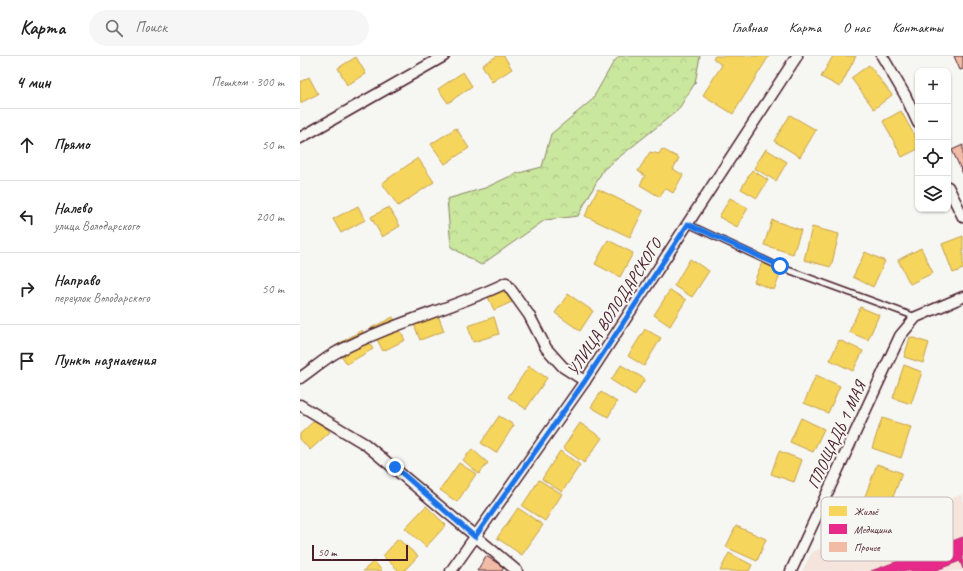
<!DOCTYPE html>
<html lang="ru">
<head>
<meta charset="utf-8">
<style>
  :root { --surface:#fff; --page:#f6f6f6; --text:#222; --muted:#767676; --line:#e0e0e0 }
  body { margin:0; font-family:Caveat,sans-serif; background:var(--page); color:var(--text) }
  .controls { position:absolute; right:12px; top:12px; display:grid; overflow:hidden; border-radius:8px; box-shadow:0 1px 3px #0004 }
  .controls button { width:36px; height:36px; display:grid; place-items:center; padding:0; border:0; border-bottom:1px solid var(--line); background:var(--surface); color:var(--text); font:20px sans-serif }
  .scale { position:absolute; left:12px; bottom:10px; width:96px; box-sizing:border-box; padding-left:4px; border:2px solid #4a1f2b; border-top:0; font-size:11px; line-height:14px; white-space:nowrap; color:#4a1f2b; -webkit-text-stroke:3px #f6f6f2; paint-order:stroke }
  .stop { position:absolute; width:12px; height:12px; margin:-9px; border:3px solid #1a73e8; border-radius:50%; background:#fff }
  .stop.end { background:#1a73e8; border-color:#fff; box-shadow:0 1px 4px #0008 }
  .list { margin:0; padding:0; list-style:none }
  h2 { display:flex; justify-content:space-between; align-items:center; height:52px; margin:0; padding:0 16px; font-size:17px }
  h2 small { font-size:13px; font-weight:400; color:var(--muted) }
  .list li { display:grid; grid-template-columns:26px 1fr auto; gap:12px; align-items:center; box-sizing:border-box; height:72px; padding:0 16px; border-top:1px solid var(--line) }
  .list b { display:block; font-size:15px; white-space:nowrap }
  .list p { margin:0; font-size:13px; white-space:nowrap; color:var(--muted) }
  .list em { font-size:13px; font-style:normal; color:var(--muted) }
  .icon { flex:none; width:22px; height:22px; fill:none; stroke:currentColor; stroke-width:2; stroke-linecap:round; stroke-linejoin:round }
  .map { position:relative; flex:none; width:663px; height:515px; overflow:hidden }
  header { display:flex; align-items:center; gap:24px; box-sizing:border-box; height:56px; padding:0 20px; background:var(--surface); border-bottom:1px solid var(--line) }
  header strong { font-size:19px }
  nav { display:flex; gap:22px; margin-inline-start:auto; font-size:14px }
  .search { width:280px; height:36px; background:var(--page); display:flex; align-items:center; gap:10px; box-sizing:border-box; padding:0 14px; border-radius:22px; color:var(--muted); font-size:15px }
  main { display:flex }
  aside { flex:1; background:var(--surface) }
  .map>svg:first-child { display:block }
  .built { fill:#f4e4db }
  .forest { fill:url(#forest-crowns); stroke:#8a8364 }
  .homes { fill:#f6d55c; stroke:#c29e4d }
  .health { fill:#e7298a; stroke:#b8266e }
  .building { fill:#f1bba5; stroke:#4a1f2b }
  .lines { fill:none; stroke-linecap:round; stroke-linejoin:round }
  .service-casing { stroke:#4a1f2b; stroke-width:8 }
  .minor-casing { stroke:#4a1f2b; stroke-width:13 }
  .service { stroke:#f6f6f2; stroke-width:5 }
  .minor { stroke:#f6f6f2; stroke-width:10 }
  .route { stroke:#1a73e8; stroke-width:5 }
  .labels { text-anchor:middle; stroke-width:4; stroke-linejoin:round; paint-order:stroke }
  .street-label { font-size:17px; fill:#4a1f2b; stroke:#f6f6f2 }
  .key { fill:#f6f6f2; stroke:#c2b6b6; stroke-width:1 }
  .key-label { font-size:11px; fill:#4a1f2b }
</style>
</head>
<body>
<header>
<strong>Карта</strong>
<div class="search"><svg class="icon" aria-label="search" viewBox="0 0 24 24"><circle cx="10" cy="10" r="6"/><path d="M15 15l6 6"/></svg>Поиск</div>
<nav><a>Главная</a><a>Карта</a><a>О нас</a><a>Контакты</a></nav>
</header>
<main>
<aside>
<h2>4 мин<small>Пешком · 300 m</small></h2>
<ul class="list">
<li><svg class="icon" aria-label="ahead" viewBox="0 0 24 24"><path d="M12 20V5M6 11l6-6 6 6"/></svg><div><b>Прямо</b></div><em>50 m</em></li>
<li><svg class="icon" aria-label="left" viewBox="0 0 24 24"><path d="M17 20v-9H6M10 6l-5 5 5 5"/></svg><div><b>Налево</b><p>улица Володарского</p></div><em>200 m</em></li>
<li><svg class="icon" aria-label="right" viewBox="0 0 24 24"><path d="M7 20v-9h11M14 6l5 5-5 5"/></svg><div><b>Направо</b><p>переулок Володарского</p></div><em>50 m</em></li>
<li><svg class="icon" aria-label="arrive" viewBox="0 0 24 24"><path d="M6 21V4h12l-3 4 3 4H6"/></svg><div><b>Пункт назначения</b></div></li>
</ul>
</aside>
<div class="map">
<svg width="663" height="515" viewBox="0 0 663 515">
  <defs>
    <pattern id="forest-crowns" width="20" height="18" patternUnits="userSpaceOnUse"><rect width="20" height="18" fill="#cae79e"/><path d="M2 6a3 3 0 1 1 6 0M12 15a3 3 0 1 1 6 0" fill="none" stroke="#afc688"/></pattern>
  </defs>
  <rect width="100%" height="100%" fill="#f6f6f2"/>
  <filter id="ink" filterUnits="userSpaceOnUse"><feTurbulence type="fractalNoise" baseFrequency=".025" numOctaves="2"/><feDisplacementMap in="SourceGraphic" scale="8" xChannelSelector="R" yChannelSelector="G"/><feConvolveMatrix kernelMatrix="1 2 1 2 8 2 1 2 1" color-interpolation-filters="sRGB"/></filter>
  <g filter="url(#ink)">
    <path class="built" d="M663,438v77h-161l10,-19z"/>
    <path class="forest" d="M319,0h81l-5,27 -17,27 -75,60 -25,46 -33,4 -64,45 -30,-18 -4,-48 38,-11 30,-14 27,-7 9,-33 41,-34 21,-37z"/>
    <g class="homes">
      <path d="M197,0h7l8,13 -20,13 -10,-17z"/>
      <path d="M415,0h54l-36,58 -30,-19 19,-30 -9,-6z"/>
      <path d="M533,0h23l-16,31 -19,-10z"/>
      <path d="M56,1l10,17 -19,11 -9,-17z"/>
      <path d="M569,9l23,30 -18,14 -23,-31z"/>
      <path d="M163,16l9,14 -24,17 -10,-14z"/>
      <path d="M9,21l9,17 -18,9v-21z"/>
      <path d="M601,55l17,31v7l-16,8 -19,-36z"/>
      <path d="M490,59l26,15 -16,27 -26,-16z"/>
      <path d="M156,72l13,20 -24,16 -14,-20z"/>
      <path d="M362,93l17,9 -6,11 10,6 -10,18 -8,-5 -5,9 -20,-12 5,-9 -7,-5 12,-19 9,2z"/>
      <path d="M466,93l21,13 -11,19 -22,-13z"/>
      <path d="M118,102l16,24 -36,24 -16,-23z"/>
      <path d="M452,114l16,10 -11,18 -16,-9z"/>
      <path d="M298,133l45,22 -13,26 -45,-21z"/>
      <path d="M430,142l18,10 -11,19 -18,-10z"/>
      <path d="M58,150l7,14 -24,13 -8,-14z"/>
      <path d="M89,151l11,19 -18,11 -11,-20z"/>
      <path d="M472,164l29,10 -8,24 -29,-9z"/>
      <path d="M512,171l27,7 -8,33 -27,-7z"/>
      <path d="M663,180v33l-10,4 -11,-29z"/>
      <path d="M308,184l25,13 -13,24 -25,-13z"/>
      <path d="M621,192l12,25 -23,11 -12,-24z"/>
      <path d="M565,196l20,9 -12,26 -20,-10z"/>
      <path d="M390,203l19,12 -17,26 -18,-11z"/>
      <path d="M463,204l20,8 -9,22 -20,-8z"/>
      <path d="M204,224l10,21 -20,9 -10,-22z"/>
      <path d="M370,234l16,10 -16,26 -16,-11z"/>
      <path d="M268,238l25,17 -13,20 -25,-18z"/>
      <path d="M135,251l9,24 -24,9 -9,-24z"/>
      <path d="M560,251l19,8 -11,25 -19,-8z"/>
      <path d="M93,261l12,23 -22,11 -12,-23z"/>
      <path d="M194,261l5,17 -26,8 -5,-16z"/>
      <path d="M345,273l16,9 -17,28 -16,-10z"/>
      <path d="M62,274l11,19 -26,15 -12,-18z"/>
      <path d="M610,281l19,6 -6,20 -19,-6z"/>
      <path d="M539,284l24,11 -10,20 -23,-11z"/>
      <path d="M321,309l24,14 -10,16 -24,-15z"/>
      <path d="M604,309l18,7 -11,32 -18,-6z"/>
      <path d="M229,310l18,12 -21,31 -18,-12z"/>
      <path d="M516,319l24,11 -12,27 -24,-10z"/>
      <path d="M301,336l16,10 -9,15 -17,-10z"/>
      <path d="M199,360l15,9 -18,28 -15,-10z"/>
      <path d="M17,362l13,14 -20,18 -10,-11v-5z"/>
      <path d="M501,362l23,11 -11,23 -23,-10z"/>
      <path d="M582,362l29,9 -10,31 -29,-10z"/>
      <path d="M280,367l22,15 -18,25 -21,-15z"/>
      <path d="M172,393l16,14 -9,11 -16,-14z"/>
      <path d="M260,395l20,14 -18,27 -20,-13z"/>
      <path d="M479,395l23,9 -8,22 -23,-8z"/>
      <path d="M159,407l17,11 -19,28 -17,-12z"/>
      <path d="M577,408l25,9 -13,35 -25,-9z"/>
      <path d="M239,424l23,14 -17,27 -23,-15z"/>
      <path d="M126,450l20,19 -20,22 -21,-19z"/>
      <path d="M218,452l25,17 -21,30 -25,-17z"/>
      <path d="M436,470l30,13 -9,22 -31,-14z"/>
      <path d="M98,483l20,17 -14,15h-5l-16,-15z"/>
      <path d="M429,497l23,12 -3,6h-29z"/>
      <path d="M74,505l8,10h-19z"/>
    </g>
    <path class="health" d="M663,481v32l-3,-8 -26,10h-63z"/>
    <g class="building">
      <path d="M654,0h9v13l-3,1z"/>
      <path d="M663,89v29l-11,-24z"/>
      <path d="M186,500l18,11 -2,4h-25z"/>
    </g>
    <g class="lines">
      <defs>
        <path id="service" d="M388,168l92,43 136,50"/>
        <g id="minor">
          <path d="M582,0l23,39 13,28"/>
          <path d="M0,82l144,-82"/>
          <path d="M648,131l15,30"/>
          <path d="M0,322c12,-8 24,-19 37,-26 54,-29 115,-43 169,-69l23,32 17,33 17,19 22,14"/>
          <path d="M0,349l65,39 152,127"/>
          <path d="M151,515l134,-190 212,-325"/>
          <path d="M491,515l109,-235 16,-19 47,-20"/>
        </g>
      </defs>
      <use href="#service" class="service-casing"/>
      <use href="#minor" class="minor-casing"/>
      <use href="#service" class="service"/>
      <use href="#minor" class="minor"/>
    </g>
  </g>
  <g class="lines" filter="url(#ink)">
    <path class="route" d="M95,411l80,70 110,-156 103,-157 92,42"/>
  </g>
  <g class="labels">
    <g class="street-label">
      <text transform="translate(314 251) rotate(-57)" y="6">УЛИЦА ВОЛОДАРСКОГО</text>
      <text transform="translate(536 379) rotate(-65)" y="6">ПЛОЩАДЬ 1 МАЯ</text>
    </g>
  </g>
  <rect x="521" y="441" width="132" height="64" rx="6" class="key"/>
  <rect x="529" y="450" width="18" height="10" fill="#f6d55c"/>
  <rect x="529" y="468" width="18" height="10" fill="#e7298a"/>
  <rect x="529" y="486" width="18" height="10" fill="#f1bba5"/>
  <g class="key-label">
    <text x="554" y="459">Жильё</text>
    <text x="554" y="477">Медицина</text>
    <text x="554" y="495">Прочее</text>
  </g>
</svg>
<div class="controls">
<button>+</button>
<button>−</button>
<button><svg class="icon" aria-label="locate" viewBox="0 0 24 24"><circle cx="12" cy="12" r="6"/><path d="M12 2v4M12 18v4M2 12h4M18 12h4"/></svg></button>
<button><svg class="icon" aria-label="layers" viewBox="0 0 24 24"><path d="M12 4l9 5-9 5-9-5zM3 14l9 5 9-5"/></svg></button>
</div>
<div class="scale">50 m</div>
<div class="stop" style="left:480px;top:210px"></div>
<div class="stop end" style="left:95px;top:411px"></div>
</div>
</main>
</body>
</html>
